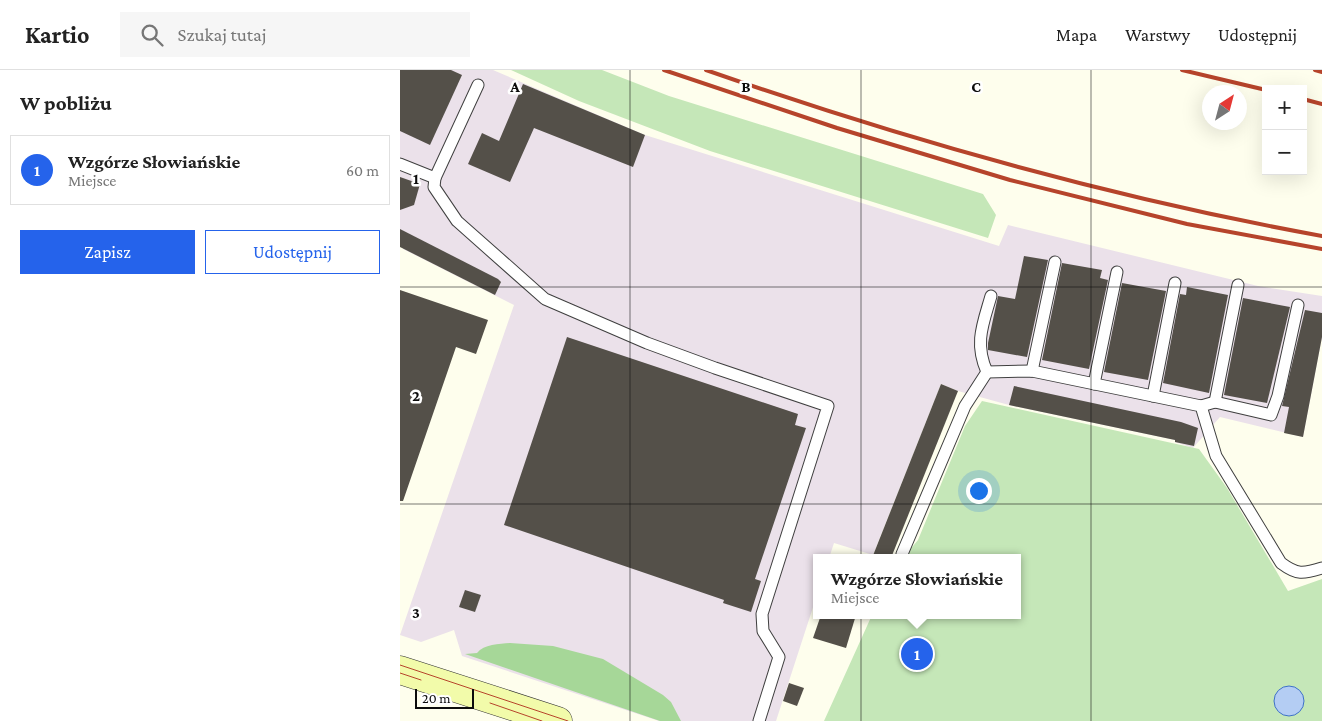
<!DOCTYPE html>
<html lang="pl">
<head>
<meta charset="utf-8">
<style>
  :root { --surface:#fff; --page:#f6f6f6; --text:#222; --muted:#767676; --line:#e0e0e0; --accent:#2563eb }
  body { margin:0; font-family:"Crimson Pro",serif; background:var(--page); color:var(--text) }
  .controls { position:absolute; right:15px; top:15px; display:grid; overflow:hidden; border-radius:0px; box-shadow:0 5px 20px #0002 }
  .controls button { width:45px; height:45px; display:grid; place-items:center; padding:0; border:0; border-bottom:1px solid var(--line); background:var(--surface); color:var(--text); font:25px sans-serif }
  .compass { position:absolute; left:802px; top:15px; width:45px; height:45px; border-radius:50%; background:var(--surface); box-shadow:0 5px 20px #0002; rotate:36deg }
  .scale { position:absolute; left:15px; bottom:12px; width:59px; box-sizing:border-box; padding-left:5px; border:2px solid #0c0c0c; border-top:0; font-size:14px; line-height:18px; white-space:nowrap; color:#0c0c0c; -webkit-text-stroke:4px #fff; paint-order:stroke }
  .you { position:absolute; left:578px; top:420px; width:18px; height:18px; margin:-12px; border:4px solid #fff; border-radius:50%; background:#1a73e8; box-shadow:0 0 0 8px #1a73e833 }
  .badge { display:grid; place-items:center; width:32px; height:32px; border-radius:50%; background:var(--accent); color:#fff; font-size:16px; font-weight:700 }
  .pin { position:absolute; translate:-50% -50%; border:2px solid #fff; box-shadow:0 1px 5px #0006 }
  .popup { position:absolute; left:413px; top:484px; width:208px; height:65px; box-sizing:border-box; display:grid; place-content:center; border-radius:0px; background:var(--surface); filter:drop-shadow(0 1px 4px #0005); font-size:16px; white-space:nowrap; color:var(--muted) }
  .popup b { font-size:19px; color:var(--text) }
  .popup::after { content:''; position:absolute; left:50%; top:100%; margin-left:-10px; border:10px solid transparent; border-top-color:var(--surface) }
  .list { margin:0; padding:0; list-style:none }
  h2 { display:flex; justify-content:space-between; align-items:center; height:65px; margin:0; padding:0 20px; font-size:21px }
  h2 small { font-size:16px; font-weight:400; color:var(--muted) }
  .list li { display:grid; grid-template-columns:32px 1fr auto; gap:15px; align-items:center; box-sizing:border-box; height:70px; margin:0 10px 10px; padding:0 10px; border:1px solid var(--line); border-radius:0px }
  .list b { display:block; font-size:19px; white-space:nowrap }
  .list p { margin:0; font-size:16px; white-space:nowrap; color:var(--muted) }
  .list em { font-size:16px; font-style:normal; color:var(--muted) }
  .actions { display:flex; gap:10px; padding:15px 20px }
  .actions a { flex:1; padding:11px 0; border:1px solid var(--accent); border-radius:0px; text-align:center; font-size:18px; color:var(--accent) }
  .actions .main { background:var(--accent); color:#fff }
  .icon { flex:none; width:28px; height:28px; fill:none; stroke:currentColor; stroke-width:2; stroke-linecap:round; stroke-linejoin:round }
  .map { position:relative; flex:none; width:922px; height:651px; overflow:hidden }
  header { display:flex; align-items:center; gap:30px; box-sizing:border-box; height:70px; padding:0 25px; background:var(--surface); border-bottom:1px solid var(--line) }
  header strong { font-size:24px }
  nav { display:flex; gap:28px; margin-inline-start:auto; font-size:18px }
  .search { width:350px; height:45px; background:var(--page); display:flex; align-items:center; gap:12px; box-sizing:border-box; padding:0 18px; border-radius:0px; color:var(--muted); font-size:19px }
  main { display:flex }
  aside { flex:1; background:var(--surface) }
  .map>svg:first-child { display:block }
  .industrial { fill:#ebe1ea }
  .green { fill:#c5e7b8 }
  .forest { fill:#a6d798 }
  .water { fill:#b4cdf3; stroke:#3e71c7 }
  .building { fill:#545049 }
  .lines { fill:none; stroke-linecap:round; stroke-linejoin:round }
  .lane-casing { stroke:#3f3f3f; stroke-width:13 }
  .secondary-casing { stroke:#2e2e2e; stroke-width:29 }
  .lane { stroke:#fff; stroke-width:11 }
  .secondary { stroke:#f2fbaa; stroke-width:28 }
  .tram { stroke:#b6442b; stroke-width:1 }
  .rail { stroke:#b6442b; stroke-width:4 }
  .grid { fill:none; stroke:#0c0c0c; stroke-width:1; stroke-opacity:0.55 }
  .grid-label { font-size:16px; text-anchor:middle; font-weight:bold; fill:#0c0c0c; stroke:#fff; stroke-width:5; stroke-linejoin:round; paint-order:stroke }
</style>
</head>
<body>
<header>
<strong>Kartio</strong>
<div class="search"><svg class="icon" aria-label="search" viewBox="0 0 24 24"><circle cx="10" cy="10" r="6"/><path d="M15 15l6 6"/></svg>Szukaj tutaj</div>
<nav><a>Mapa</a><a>Warstwy</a><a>Udostępnij</a></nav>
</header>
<main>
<aside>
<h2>W pobliżu<small></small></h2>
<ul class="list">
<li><span class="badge">1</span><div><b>Wzgórze Słowiańskie</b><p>Miejsce</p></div><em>60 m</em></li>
</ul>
<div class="actions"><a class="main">Zapisz</a><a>Udostępnij</a></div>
</aside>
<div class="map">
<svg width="922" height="651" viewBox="0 0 922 651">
  <rect width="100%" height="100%" fill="#fefeed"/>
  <path class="industrial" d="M0,0h93l152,65 354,111 9,-21 250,61 64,10v41l-19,100 -83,-20 -27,31 -18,-6v-2l-166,-35 -51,-14 -17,-7 -68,171 -39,-12 -5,15h-12v37l-41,126h-117l-197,-65 -8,-26 -33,12 -21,-7 114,-330 -111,-56 6,-13 -9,-3z"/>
  <g class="green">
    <path d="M111,0h91l67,26 314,98 13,21 -8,23 -278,-87 -131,-50z"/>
    <path d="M582,331l217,48 28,39 61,103 34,-12v142h-498l48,-106h145v-57h-114l15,-18 47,-114z"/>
  </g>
  <path class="forest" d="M110,573l43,3 50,13 60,36 8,7 10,19h-21l-195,-67 12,-1c7,-9 22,-9 33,-10z"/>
  <circle class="water" cx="889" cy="631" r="15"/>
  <g class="building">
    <path d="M0,0h51l11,5 -32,70 -30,-14z"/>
    <path d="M123,14l122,51 -12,32 -99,-39 -24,54 -42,-18 14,-31 17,8z"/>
    <path d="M0,107l20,7 -6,21 -14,5z"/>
    <path d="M0,159l98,50 3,3 -6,13 -95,-48z"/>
    <path d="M624,186l24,4 -21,97 -39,-7v-7l10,-47 17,3z"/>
    <path d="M662,193l40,7 -2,8 8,2 -19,89 -47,-9z"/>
    <path d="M722,213l44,8 -18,89 -44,-8z"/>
    <path d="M787,217l41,8 -19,98 -46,-10 17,-89 6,1z"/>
    <path d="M0,220l88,30 -12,34 -20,-7 -53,154h-3z"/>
    <path d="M843,228l47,9 -23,96 -43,-8z"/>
    <path d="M905,240l17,3v24l-19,100 -19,-4 5,-26 -7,-1z"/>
    <path d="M167,267l231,77 -3,11 11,3 -51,151 6,2 -10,31 -28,-9 1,-3 -220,-75z"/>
    <path d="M541,314l17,7 -67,167h-19z"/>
    <path d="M614,316l167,36 17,6 -4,18 -19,-4v-2l-166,-35z"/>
    <path d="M65,520l16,5 -6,17 -16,-5z"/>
    <path d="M421,545h35l-10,33 -33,-10z"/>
    <path d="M389,613l15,5 -7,18 -14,-5z"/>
  </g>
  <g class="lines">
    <defs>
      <g id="lane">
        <path d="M78,15l-43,93 -1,9 23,34 88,78 102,44 68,25 113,38 -66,208 1,17 16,26 -20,64"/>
        <path d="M0,94l35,14"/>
        <path d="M632,301l23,-109"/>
        <path d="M587,302l45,-1 169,35 15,50 65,107c16,12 22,11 41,5"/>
        <path d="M587,302c-13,-29 -4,-48 4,-76"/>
        <path d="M694,314l23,-112"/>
        <path d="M753,326l22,-113"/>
        <path d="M815,332l23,-117"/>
        <path d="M801,336l14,-4 56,13 7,-19 20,-91"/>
        <path d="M502,484l63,-148 22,-34"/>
      </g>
      <path id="secondary" d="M0,600l158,51"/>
    </defs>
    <use href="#lane" class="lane-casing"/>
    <use href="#secondary" class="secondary-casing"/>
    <use href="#lane" class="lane"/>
    <use href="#secondary" class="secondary"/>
    <g class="tram">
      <path d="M0,595l168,56"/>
      <path d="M0,603l21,7"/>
      <path d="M90,633l52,18"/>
    </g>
    <g class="rail">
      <path d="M264,0l173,58 173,52 177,44 135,25"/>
      <path d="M306,0c201,70 406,128 616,166"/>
      <path d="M782,0l84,20"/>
      <path d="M915,0l7,2"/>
      <path d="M903,29l19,5"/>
    </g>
  </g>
  <path class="grid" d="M230,0v651M461,0v651M691,0v651M0,217h922M0,434h922"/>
  <g class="grid-label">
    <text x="115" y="22">A</text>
    <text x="346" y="22">B</text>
    <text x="576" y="22">C</text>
    <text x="16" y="114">1</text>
    <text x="16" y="331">2</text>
    <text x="16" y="548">3</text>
  </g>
</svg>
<div class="controls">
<button>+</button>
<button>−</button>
</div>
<svg class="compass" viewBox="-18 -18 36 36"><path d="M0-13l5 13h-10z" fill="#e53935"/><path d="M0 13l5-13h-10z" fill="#767676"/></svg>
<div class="scale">20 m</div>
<div class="you"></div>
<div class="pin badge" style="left:517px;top:584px">1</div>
<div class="popup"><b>Wzgórze Słowiańskie</b>Miejsce</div>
</div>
</main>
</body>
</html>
